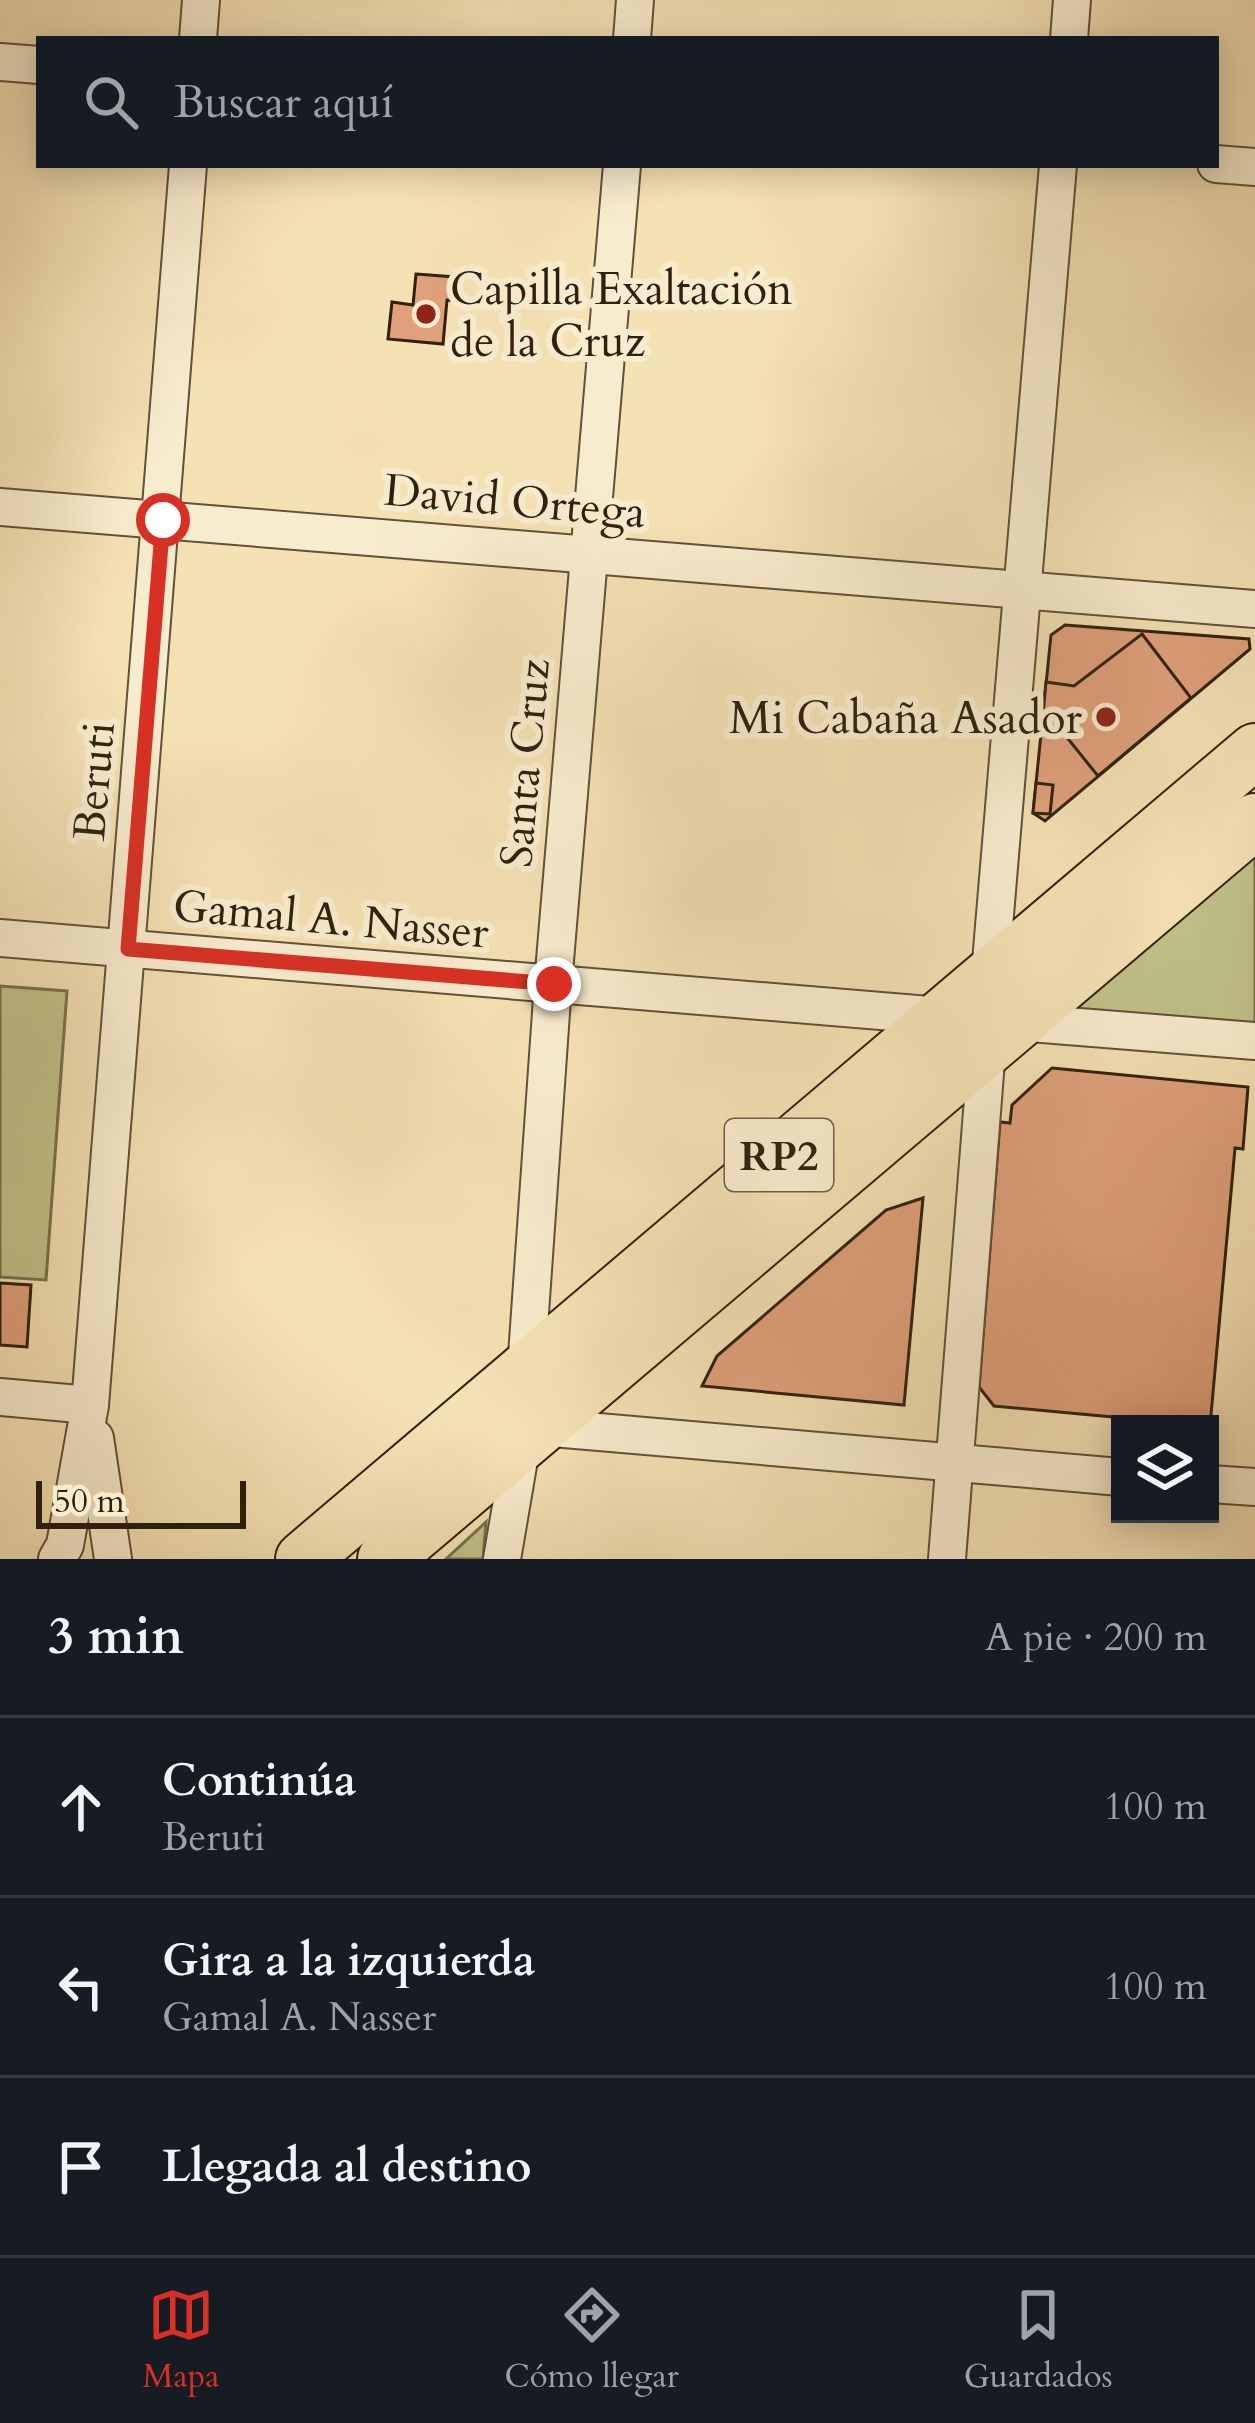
<!DOCTYPE html>
<html lang="es">
<head>
<meta charset="utf-8">
<style>
  :root { --surface:#171b24; --page:#242831; --text:#f1f3f6; --muted:#9ea1a6; --line:#363941; --accent:#d93025 }
  body { margin:0; font-family:Cardo,serif; background:var(--page); color:var(--text) }
  .controls { position:absolute; right:36px; bottom:36px; display:grid; overflow:hidden; border-radius:0px; box-shadow:0 6px 30px #0003 }
  .controls button { width:108px; height:108px; display:grid; place-items:center; padding:0; border:0; border-bottom:3px solid var(--line); background:var(--surface); color:var(--text); font:60px sans-serif }
  .scale { position:absolute; left:36px; bottom:30px; width:210px; box-sizing:border-box; padding-left:12px; border:6px solid #30210e; border-top:0; font-size:33px; line-height:42px; white-space:nowrap; color:#30210e; -webkit-text-stroke:9px #f8ecce; paint-order:stroke }
  .stop { position:absolute; width:36px; height:36px; margin:-27px; border:9px solid #d93025; border-radius:50%; background:#fff }
  .stop.end { background:#d93025; border-color:#fff; box-shadow:0 3px 12px #0008 }
  .list { margin:0; padding:0; list-style:none }
  h2 { display:flex; justify-content:space-between; align-items:center; height:156px; margin:0; padding:0 48px; font-size:51px }
  h2 small { font-size:39px; font-weight:400; color:var(--muted) }
  .list li { display:grid; grid-template-columns:78px 1fr auto; gap:36px; align-items:center; box-sizing:border-box; height:180px; padding:0 48px; border-top:3px solid var(--line) }
  .list b { display:block; font-size:45px; white-space:nowrap }
  .list p { margin:0; font-size:39px; white-space:nowrap; color:var(--muted) }
  .list em { font-size:39px; font-style:normal; color:var(--muted) }
  .icon { flex:none; width:66px; height:66px; fill:none; stroke:currentColor; stroke-width:2; stroke-linecap:round; stroke-linejoin:round }
  .map { position:relative; flex:none; width:1255px; height:1559px; overflow:hidden }
  .search { position:absolute; background:var(--surface); box-shadow:0 6px 30px #0003; left:36px; right:36px; top:36px; height:132px; display:flex; align-items:center; gap:30px; box-sizing:border-box; padding:0 42px; border-radius:0px; color:var(--muted); font-size:45px }
  .sheet { height:696px; background:var(--surface) }
  nav { display:flex; justify-content:space-around; align-items:center; box-sizing:border-box; height:168px; border-top:3px solid var(--line); background:var(--surface); font-size:33px; color:var(--muted) }
  nav a { display:grid; justify-items:center; gap:6px }
  nav .on { color:var(--accent) }
  .map>svg:first-child { display:block }
  .green { fill:#c1c189; stroke:#78714c; stroke-width:3 }
  .building { fill:#dfa07b; stroke:#30210e; stroke-width:3 }
  .lines { fill:none; stroke-linecap:round; stroke-linejoin:round }
  .minor-casing { stroke:#615138; stroke-width:40 }
  .highway-casing { stroke:#30210e; stroke-width:58 }
  .minor { stroke:#f8ecce; stroke-width:36 }
  .highway { stroke:#f4e1b4; stroke-width:54 }
  .route { stroke:#d93025; stroke-width:15 }
  .poi-dot { fill:#8f2418; stroke:#f8ecce; stroke-width:4.5 }
  .labels { text-anchor:middle; stroke-width:12; stroke-linejoin:round; paint-order:stroke }
  .shield { fill:#f8ecce; stroke:#6c5e48; stroke-width:3 }
  .shield-label { font-size:42px; font-weight:bold; fill:#30210e }
  .poi-label { font-size:45px; fill:#30210e; stroke:#f8ecce; text-anchor:start }
  .street-label { font-size:45px; fill:#30210e; stroke:#f8ecce }
</style>
</head>
<body>
<div class="map">
<svg width="1255" height="1559" viewBox="0 0 1255 1559">
  <rect width="100%" height="100%" fill="#f4e1b4"/>
  <filter id="stains"><feTurbulence type="fractalNoise" baseFrequency=".00167" numOctaves="4"/><feColorMatrix values="0 0 0 0 .2 0 0 0 0 .09 0 0 0 0 .02 0 0 0 .5 -.17"/></filter>
  <radialGradient id="worn" r=".72"><stop offset=".6" stop-color="#630" stop-opacity="0"/><stop offset="1" stop-color="#630" stop-opacity=".3"/></radialGradient>
  <g class="green">
    <path d="M1255,855v171l-191,-15z"/>
    <path d="M0,986l67,5 -21,289 -46,-3z"/>
    <path d="M486,1522l-3,37h-37z"/>
  </g>
  <g class="building">
    <path d="M416,274l39,3 -1,10 7,1 -1,13 -13,-1 -4,44 -55,-5 4,-37 21,3z"/>
    <path d="M1065,625l184,14 1,10 -205,172 -12,-8 18,-178z"/>
    <path d="M1142,634l49,64 -93,78 -41,-51 -16,11 5,-54 28,4z"/>
    <path d="M1036,783l17,2 -3,29 -17,-1z"/>
    <path d="M1052,1068l196,19 -5,62 -8,-1 -25,278 -216,-20 -15,-19 21,-265 10,1 2,-18z"/>
    <path d="M923,1198l-19,207 -202,-19 15,-30 169,-146z"/>
    <path d="M0,1283l31,2 -4,62 -27,-2z"/>
  </g>
  <g class="lines">
    <defs>
      <g id="minor">
        <path d="M198,39l3,-39"/>
        <path d="M632,39l3,-39"/>
        <path d="M1069,39l3,-39"/>
        <path d="M0,62l39,3"/>
        <path d="M1216,164l39,3"/>
        <path d="M0,507l1255,102"/>
        <path d="M0,938l941,78"/>
        <path d="M990,974l68,-809"/>
        <path d="M1017,1022l238,19"/>
        <path d="M526,1370l27,-386 69,-819"/>
        <path d="M0,1397l90,8"/>
        <path d="M541,1427l579,50"/>
        <path d="M95,1438l18,121"/>
        <path d="M1210,1484l45,3"/>
        <path d="M57,1559l8,-14 25,-140 98,-1240"/>
        <path d="M502,1559l20,-117"/>
        <path d="M947,1559l40,-511"/>
      </g>
      <g id="highway">
        <path d="M303,1559l952,-808"/>
        <path d="M385,1559l870,-738"/>
      </g>
    </defs>
    <use href="#minor" class="minor-casing"/>
    <use href="#highway" class="highway-casing"/>
    <use href="#minor" class="minor"/>
    <use href="#highway" class="highway"/>
  </g>
  <g class="lines">
    <path class="route" d="M163,520l-35,429 426,35"/>
  </g>
  <g class="poi-dot">
    <circle cx="426" cy="314" r="12"/>
    <circle cx="1106" cy="717" r="12"/>
  </g>
  <g class="labels">
    <rect class="shield" x="725" y="1119" width="108" height="72" rx="9"/>
    <g class="shield-label">
      <text x="779" y="1170">RP2</text>
    </g>
    <g class="poi-label">
      <text x="450" y="304">Capilla Exaltación<tspan x="450" dy="52">de la Cruz</tspan></text>
      <text x="1082" y="733" text-anchor="end">Mi Cabaña Asador</text>
    </g>
    <g class="street-label">
      <text transform="translate(515 500) rotate(5)" y="16">David Ortega</text>
      <text transform="translate(524 763) rotate(-85)" y="16">Santa Cruz</text>
      <text transform="translate(93 781) rotate(-85)" y="16">Beruti</text>
      <text transform="translate(331 918) rotate(5)" y="16">Gamal A. Nasser</text>
    </g>
  </g>
  <rect width="100%" height="100%" filter="url(#stains)"/>
  <rect width="100%" height="100%" fill="url(#worn)"/>
</svg>
<div class="controls">
<button><svg class="icon" aria-label="layers" viewBox="0 0 24 24"><path d="M12 4l9 5-9 5-9-5zM3 14l9 5 9-5"/></svg></button>
</div>
<div class="scale">50 m</div>
<div class="stop" style="left:163px;top:520px"></div>
<div class="stop end" style="left:554px;top:984px"></div>
<div class="search"><svg class="icon" aria-label="search" viewBox="0 0 24 24"><circle cx="10" cy="10" r="6"/><path d="M15 15l6 6"/></svg>Buscar aquí</div>
</div>
<section class="sheet">
<h2>3 min<small>A pie · 200 m</small></h2>
<ul class="list">
<li><svg class="icon" aria-label="ahead" viewBox="0 0 24 24"><path d="M12 20V5M6 11l6-6 6 6"/></svg><div><b>Continúa</b><p>Beruti</p></div><em>100 m</em></li>
<li><svg class="icon" aria-label="left" viewBox="0 0 24 24"><path d="M17 20v-9H6M10 6l-5 5 5 5"/></svg><div><b>Gira a la izquierda</b><p>Gamal A. Nasser</p></div><em>100 m</em></li>
<li><svg class="icon" aria-label="arrive" viewBox="0 0 24 24"><path d="M6 21V4h12l-3 4 3 4H6"/></svg><div><b>Llegada al destino</b></div></li>
</ul>
</section>
<nav>
<a class="on"><svg class="icon" aria-label="map" viewBox="0 0 24 24"><path d="M3 6l6-2 6 2 6-2v14l-6 2-6-2-6 2zM9 4v14M15 6v14"/></svg>Mapa</a>
<a><svg class="icon" aria-label="directions" viewBox="0 0 24 24"><path d="M12 3l9 9-9 9-9-9zM9 14v-3h6M13 9l2 2-2 2"/></svg>Cómo llegar</a>
<a><svg class="icon" aria-label="saved" viewBox="0 0 24 24"><path d="M7 4h10v16l-5-4-5 4z"/></svg>Guardados</a>
</nav>
</body>
</html>
